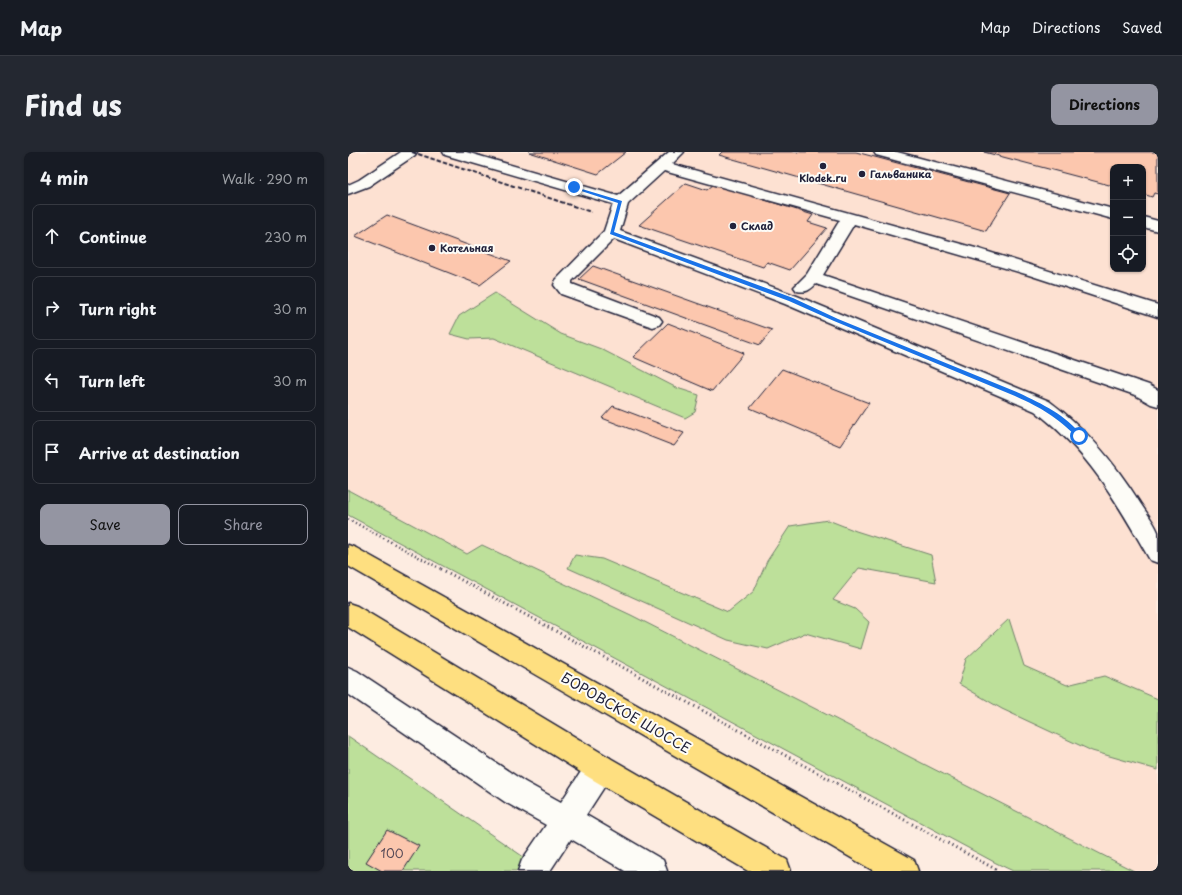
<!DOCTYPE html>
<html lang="en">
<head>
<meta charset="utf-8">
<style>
  :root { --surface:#171b24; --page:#242831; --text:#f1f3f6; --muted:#9ea1a6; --line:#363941; --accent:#9495a2 }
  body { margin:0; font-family:"Playpen Sans",sans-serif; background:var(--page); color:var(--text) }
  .controls { position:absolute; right:12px; top:12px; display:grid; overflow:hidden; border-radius:8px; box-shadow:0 1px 3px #0004 }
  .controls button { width:36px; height:36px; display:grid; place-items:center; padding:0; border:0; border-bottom:1px solid var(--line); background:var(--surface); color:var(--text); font:20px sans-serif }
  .stop { position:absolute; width:12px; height:12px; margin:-9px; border:3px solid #1a73e8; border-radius:50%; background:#fff }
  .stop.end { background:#1a73e8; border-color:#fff; box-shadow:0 1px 4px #0008 }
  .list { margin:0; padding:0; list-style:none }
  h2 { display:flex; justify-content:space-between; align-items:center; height:52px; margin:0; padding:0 16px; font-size:17px }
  h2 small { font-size:13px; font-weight:400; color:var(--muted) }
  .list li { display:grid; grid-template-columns:26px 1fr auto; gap:12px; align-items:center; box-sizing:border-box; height:64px; margin:0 8px 8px; padding:0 8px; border:1px solid var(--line); border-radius:8px }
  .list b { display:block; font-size:15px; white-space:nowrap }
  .list em { font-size:13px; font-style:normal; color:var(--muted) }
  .actions { display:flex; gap:8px; padding:12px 16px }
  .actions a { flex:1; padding:9px 0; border:1px solid var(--accent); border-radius:8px; text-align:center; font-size:14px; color:var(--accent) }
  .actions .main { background:var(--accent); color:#111 }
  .icon { flex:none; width:22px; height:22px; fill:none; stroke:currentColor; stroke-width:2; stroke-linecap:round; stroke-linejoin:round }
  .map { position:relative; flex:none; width:810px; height:719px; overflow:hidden; border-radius:8px }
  header { display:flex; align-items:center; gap:24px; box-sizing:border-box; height:56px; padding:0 20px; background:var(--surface); border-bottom:1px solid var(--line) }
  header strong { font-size:19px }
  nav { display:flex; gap:22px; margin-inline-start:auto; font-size:14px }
  .intro { display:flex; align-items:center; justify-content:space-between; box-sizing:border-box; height:96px; padding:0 24px }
  h1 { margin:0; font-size:28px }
  .button { padding:10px 18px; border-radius:8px; background:var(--accent); color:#111; font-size:14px; font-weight:700 }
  main { display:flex; gap:24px; padding:0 24px }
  aside { flex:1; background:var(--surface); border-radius:8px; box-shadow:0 1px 3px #0004 }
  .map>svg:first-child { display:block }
  .built { fill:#fde1d2; fill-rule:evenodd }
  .green { fill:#bde09a; stroke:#70816a }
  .building { fill:#fcc7ae; stroke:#22223b }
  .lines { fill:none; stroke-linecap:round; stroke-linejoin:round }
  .minor-casing { stroke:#22223b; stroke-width:3 }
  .major-casing { stroke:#22223b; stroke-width:3 }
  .path-far1 { stroke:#22223b; stroke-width:2.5; stroke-dasharray:1 3; stroke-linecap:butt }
  .path { stroke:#22223b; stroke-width:3; stroke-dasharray:1 3.5; stroke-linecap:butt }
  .minor { fill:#fdfcf7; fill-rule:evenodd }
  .major { fill:#fedf80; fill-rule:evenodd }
  .rail { stroke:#22223b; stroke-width:2; stroke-dasharray:4.5 2; stroke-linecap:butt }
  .route { fill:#1a73e8 }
  .poi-dot { fill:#22223b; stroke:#fdfcf7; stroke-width:1.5 }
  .labels { text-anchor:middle; stroke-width:4; stroke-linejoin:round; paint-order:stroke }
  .far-poi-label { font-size:10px; font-weight:bold; fill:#22223b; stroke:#fdfcf7; text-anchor:start }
  .near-number-label { font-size:12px; fill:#584b58 }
  .near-street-label { font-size:14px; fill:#22223b; stroke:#fdfcf7 }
</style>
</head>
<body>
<header>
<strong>Map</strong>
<nav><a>Map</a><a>Directions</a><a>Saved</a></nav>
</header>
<div class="intro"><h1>Find us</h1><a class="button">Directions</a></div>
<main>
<aside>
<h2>4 min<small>Walk · 290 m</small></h2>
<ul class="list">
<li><svg class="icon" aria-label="ahead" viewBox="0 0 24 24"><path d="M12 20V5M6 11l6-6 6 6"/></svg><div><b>Continue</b></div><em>230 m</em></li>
<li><svg class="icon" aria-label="right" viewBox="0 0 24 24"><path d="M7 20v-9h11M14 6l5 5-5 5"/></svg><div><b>Turn right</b></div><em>30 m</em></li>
<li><svg class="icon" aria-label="left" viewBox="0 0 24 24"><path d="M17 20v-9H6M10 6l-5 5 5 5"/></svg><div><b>Turn left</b></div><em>30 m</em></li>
<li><svg class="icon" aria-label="arrive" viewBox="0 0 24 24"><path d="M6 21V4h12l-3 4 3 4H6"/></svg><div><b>Arrive at destination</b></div></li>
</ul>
<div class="actions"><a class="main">Save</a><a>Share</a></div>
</aside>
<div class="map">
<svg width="810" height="719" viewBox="0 0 810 719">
  <rect width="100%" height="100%" fill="#fdece1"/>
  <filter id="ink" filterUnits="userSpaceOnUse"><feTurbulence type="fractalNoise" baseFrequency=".025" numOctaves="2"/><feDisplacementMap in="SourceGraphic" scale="8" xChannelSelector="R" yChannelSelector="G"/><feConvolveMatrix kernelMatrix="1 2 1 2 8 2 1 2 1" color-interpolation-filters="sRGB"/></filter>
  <g filter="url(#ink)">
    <path class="built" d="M0,0h810v719h-24l-503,-256 -149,-70 -15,9 -119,-64zM765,15h30v102h-30z"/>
    <g class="green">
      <path d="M147,141l66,41 40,15 76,39 22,7 -4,17 -10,6 -191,-80 -25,1 -19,-5 9,-18z"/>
      <path d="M0,338l119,64 15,-9 149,70 503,256h-121l-17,-8 -648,-348z"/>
      <path d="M480,368l28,11 75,24 5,27 -77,-14 -26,32 22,9 14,13 -8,27 -56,-16 -37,16 -40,-9 -160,-72 7,-13 27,4 126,53 26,-21 13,-30 23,-35z"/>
      <path d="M661,467l15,47 43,19 37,-9 54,23v71l-66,-19 -90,-42 -43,-25 7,-25z"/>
      <path d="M0,584l196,135h-196z"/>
    </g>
    <g class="building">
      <path d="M181,0h97l-28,22z"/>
      <path d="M374,0h134l154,41 -24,38 -267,-76z"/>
      <path d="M636,0h174v42l-4,-1 -2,4 -9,-3v-27h-30v19z"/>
      <path d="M338,31l21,7 7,-6 99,31 -5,7 19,6 -37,42 -23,-8 -4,5 -124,-42z"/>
      <path d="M39,63l124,46 -31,24 -125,-49z"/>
      <path d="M245,114l179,64 -12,15 -181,-66z"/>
      <path d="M320,171l76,30 -32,38 -79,-34z"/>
      <path d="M434,217l87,34 -29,43 -90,-38z"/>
      <path d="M265,254l71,27 -10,13 -72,-28z"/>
      <path d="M39,678l32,16 -16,25h-21l-16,-9z"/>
    </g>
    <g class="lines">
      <defs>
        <g id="minor">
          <path d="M53,0h16l-2,3 -46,31 -21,8v-9l11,-5z"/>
          <path d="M95,0h23l152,44 51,-44h15l-12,12 307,85 179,56v12l-129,-42 -175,-51 -31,51 326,110 9,5v16l-7,-2 -16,-9 -319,-111c-6,6 -10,9 -19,7l-3,-4 13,-13 33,-54 -176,-49 -36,33 -8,27 177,65 252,105c38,28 66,62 91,102 6,9 14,19 18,29 0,8 0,22 0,31l-8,-3c-33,-58 -61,-108 -115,-149l-250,-107 -171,-65 -42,42v3l87,33 3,4 -3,4 -6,2 -6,-2 -86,-31 -7,-9 2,-5 48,-49 9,-27 -168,-49z"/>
          <path d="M526,0h23l216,57v10l-237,-64z"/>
          <path d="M795,65l15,4v10l-15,-4z"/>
          <path d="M0,515l9,4 168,111 36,20 29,-44 10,-4 10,4 4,10 -4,10 -24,37 77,45 4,11h-42l-54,-32 -21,32h-32l4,-11 24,-35 -41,-23 -157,-108z"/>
        </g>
        <g id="major">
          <path d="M0,393l8,3 558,312 4,11h-44l-526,-305z"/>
          <path d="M0,451l9,3 253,152 177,102 4,11h-43l-158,-93 -242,-151z"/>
        </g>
      </defs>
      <use href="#minor" class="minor-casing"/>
      <use href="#major" class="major-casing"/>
      <path class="path-far1" d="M0,367l95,51"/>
      <path class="path" d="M93,417l558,302"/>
      <use href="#minor" class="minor"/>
      <use href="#major" class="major"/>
      <path class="rail" d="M64,0l179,60"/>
    </g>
  </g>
  <path class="route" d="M224,34l50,15 -8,31 179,66 45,21 181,74c23,11 47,22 63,43l-1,1h-4c-22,-21 -35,-29 -62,-41l-181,-75 -45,-20 -179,-67 8,-31 -46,-15z"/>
  <g class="poi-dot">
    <circle cx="475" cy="14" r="4"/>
    <circle cx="514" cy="22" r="4"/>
    <circle cx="385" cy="74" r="4"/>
    <circle cx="84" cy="96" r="4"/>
  </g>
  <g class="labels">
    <g class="far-poi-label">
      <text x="522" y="26">Гальваника</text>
      <text x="475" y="30" text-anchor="middle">Klodek.ru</text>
      <text x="393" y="78">Склад</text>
      <text x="92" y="100">Котельная</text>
    </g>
    <g class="near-number-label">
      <text x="44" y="706">100</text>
    </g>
    <g class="near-street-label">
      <text transform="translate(278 561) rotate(30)" y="5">БОРОВСКОЕ ШОССЕ</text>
    </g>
  </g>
</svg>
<div class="controls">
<button>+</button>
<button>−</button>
<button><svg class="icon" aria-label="locate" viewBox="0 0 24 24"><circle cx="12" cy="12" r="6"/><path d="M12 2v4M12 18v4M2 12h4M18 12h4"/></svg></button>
</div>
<div class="stop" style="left:731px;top:284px"></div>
<div class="stop end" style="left:226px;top:35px"></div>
</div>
</main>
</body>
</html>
